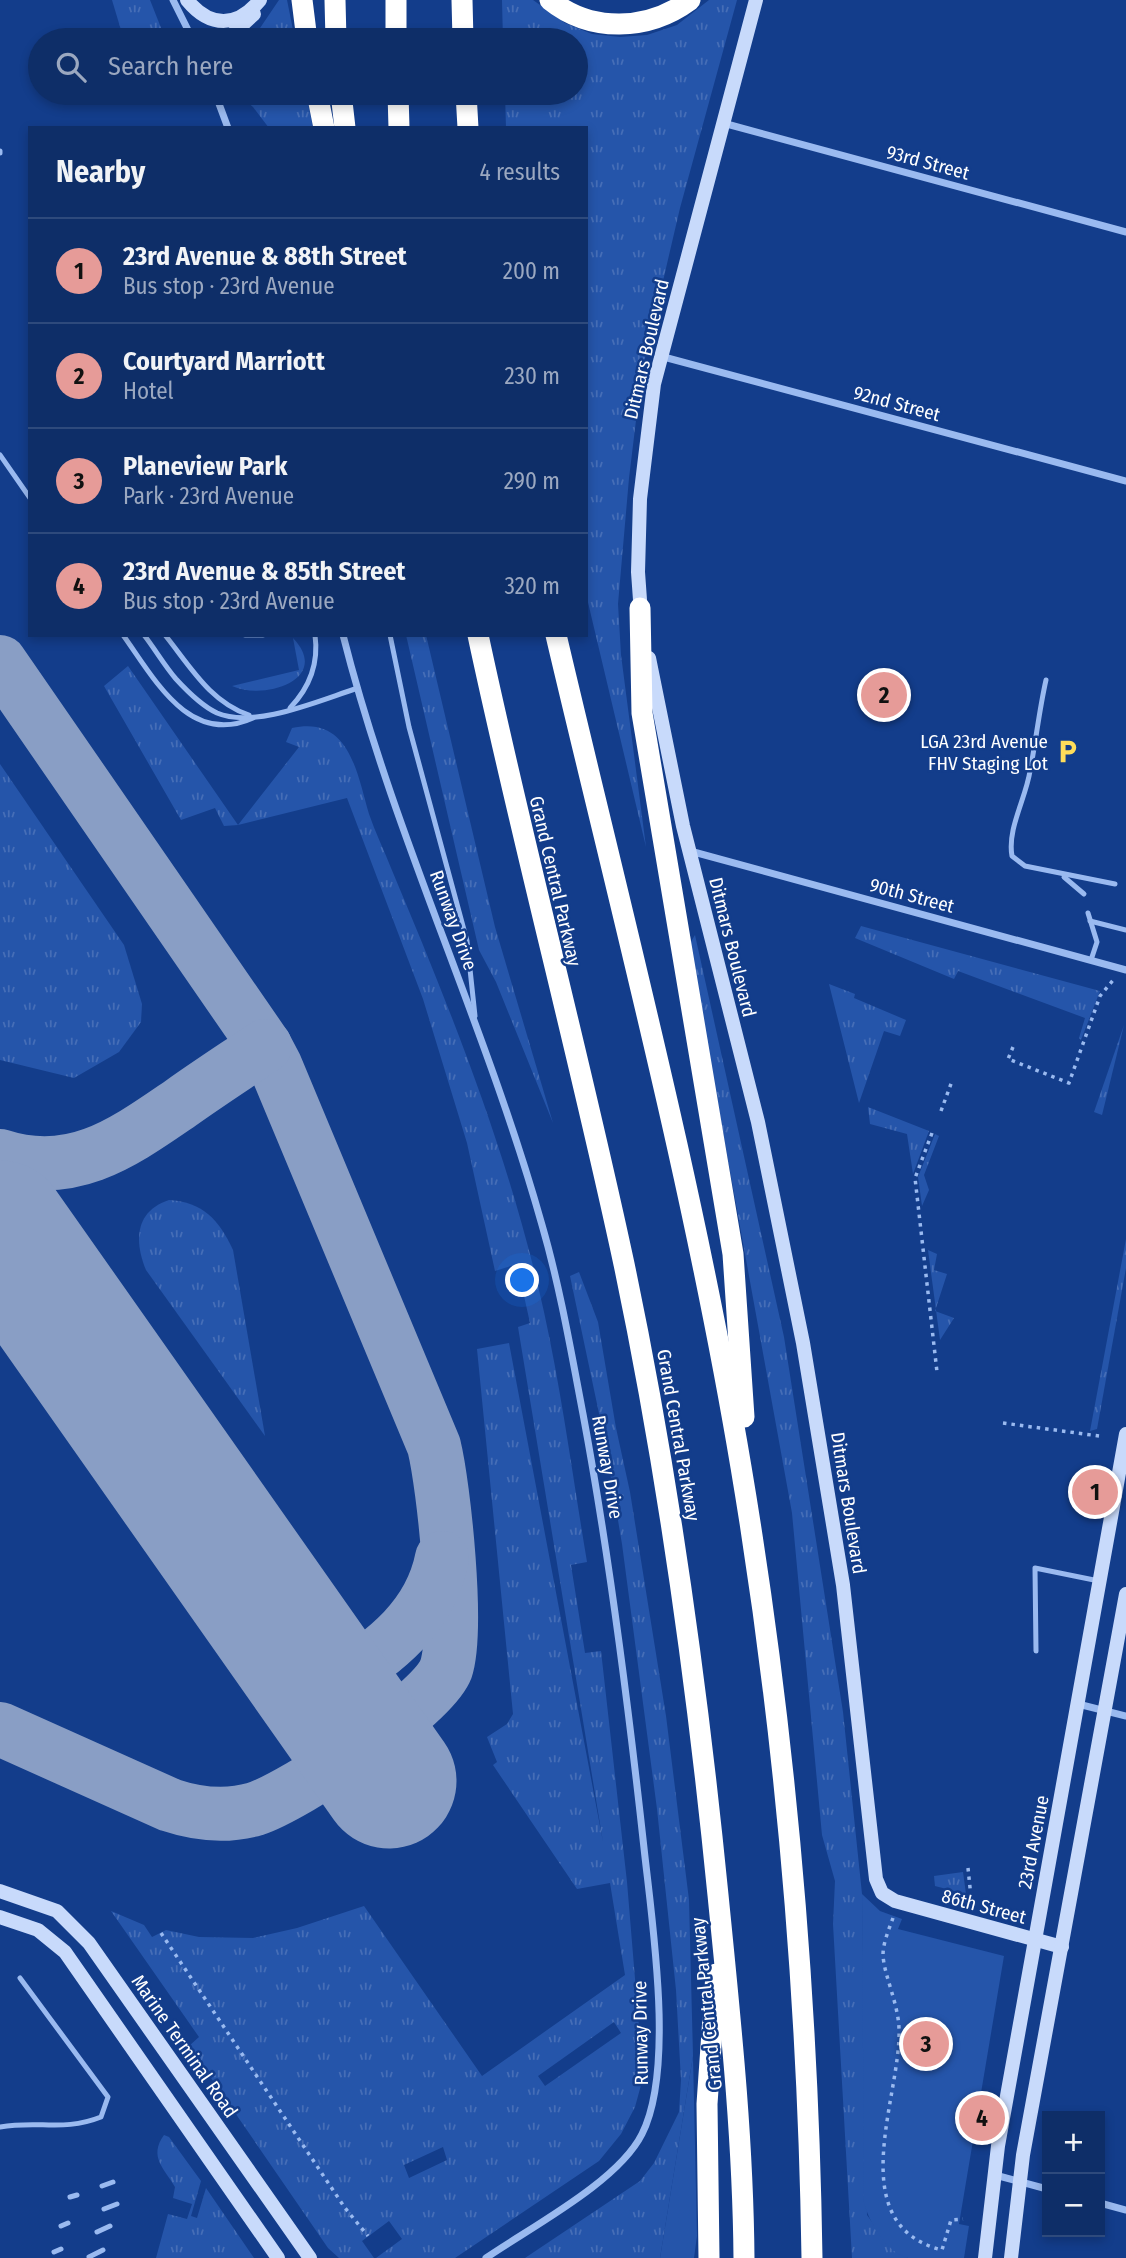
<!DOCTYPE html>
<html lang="en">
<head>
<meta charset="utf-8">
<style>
  :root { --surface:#0e2e68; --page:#17366e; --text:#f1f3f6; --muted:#9ba8c0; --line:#2e4a7c; --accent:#e69b98 }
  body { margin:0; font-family:"Fira Sans Condensed",sans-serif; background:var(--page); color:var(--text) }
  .controls { position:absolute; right:21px; bottom:21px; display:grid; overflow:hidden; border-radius:0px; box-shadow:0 4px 10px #0003 }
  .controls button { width:63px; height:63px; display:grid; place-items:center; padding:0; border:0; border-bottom:2px solid var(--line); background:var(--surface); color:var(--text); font:35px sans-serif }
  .you { position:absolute; left:523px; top:1281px; width:24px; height:24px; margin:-18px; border:5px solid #fff; border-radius:50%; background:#1a73e8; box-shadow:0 0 0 10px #1a73e833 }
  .badge { display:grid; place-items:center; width:46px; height:46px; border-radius:50%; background:var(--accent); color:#111; font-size:23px; font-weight:700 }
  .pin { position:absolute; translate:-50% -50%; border:4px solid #fff; box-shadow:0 2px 7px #0006 }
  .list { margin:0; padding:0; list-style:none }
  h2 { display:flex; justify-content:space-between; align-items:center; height:91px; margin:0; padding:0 28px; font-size:30px }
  h2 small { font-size:23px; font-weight:400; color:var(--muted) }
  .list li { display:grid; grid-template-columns:46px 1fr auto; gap:21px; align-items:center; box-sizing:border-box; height:105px; padding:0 28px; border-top:2px solid var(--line) }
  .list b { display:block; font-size:26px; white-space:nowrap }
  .list p { margin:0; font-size:23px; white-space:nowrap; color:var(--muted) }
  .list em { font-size:23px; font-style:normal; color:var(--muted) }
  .icon { flex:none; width:38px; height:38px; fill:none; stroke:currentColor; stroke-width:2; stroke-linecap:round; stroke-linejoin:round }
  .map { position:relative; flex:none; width:1126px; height:2258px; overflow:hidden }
  .search { position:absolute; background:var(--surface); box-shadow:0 4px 10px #0003; left:28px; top:28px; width:560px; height:77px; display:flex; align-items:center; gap:18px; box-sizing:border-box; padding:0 24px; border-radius:38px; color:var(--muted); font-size:26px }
  .panel { position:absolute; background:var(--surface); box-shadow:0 4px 10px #0003; left:28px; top:126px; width:560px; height:511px; border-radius:0px }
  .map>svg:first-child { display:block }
  .grass { fill:url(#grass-tufts); fill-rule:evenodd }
  .park { fill:#2555aa }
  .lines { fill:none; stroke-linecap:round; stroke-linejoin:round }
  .taxiway { stroke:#899ec5; stroke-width:54 }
  .runway { stroke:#899ec5; stroke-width:135 }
  .path { stroke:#9abaf0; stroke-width:3.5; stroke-dasharray:3.5 5; stroke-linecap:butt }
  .lane { stroke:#9abaf0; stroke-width:5 }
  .street { stroke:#9abaf0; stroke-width:7 }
  .secondary { stroke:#c8dafb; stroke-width:14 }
  .highway { stroke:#fff; stroke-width:21 }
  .labels { text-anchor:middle; stroke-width:5; stroke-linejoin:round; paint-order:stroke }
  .street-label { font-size:19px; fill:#fff; stroke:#133d8b }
  .poi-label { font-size:19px; fill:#fff; stroke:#133d8b; text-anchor:end }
</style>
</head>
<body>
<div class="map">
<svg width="1126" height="2258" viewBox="0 0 1126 2258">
  <defs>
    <pattern id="grass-tufts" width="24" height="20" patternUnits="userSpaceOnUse" patternTransform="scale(1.75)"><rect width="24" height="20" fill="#2555aa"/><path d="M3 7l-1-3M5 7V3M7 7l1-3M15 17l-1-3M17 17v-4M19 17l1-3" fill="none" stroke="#466eb7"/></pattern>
  </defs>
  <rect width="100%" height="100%" fill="#133d8b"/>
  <g class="grass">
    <path d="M112,0h38l15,38 -41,2z"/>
    <path d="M279,0h8l8,40h-49l10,-6z"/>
    <path d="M502,0h31l32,23 27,11 28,3 27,-2 30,-10 32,-25h28l-57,208 -38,163 -13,107 -11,126 3,51 25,192 -60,-253v-466h-80l-1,-35h71v-53h-73z"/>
    <path d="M237,93h69l7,35h-44l-16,-21z"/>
    <path d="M406,635h20l69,292 58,196 -57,-141 -17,-32z"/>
    <path d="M293,638c39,41 -28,63 -61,48l67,-16z"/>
    <path d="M128,666l110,159 61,-78 -13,-5 6,-14c58,-13 65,46 77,86 6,18 15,36 22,54 61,145 119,290 153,444 18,82 29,167 43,250l-16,3 14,88 16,-2 26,231 13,157 1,46 -6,22 -14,27 -22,27 -144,97h-79l26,-19 -13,-18 -27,20 12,17h-35l-11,-10 -139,-202 10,-9 -88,-126 33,14 8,12 14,-7 33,7 54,1 44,-10 67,-22 118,170 143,-101 -15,-92 -33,6 -84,-124 4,-3 -10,-25 20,-13 6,-10 -36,-365 32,-6 94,499 -85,-515 12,-4 -13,-59 -22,7 -28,-128 -44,-144 -76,-201 -109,27 -14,1 -9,-18 -34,12 -77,-134zM614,2022l7,11 -76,53 -7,-10zM443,2147l4,13 -38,18 -5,-13z"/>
    <path d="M0,764l124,181 18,59 -1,18 -22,30 -45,26 -74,-18z"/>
    <path d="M861,926l239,65 -19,49 -2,-2 6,-20 -127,-47 -4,8 -99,-41z"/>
    <path d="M695,935l89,402 59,375 19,182 5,321 21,29 20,14h-56l-19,-334 2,-43 -13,-46 -30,-322 -103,-568z"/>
    <path d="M829,984l26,10 -1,4 52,22 -6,16 -16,-5 -25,72z"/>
    <path d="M1124,1025l-22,90 -8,-3z"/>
    <path d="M868,1107l61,24 -16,43 -6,-40 -37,-10z"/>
    <path d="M935,1134l4,2 -15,39 5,15 -7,16 -4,-29z"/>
    <path d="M169,1200c34,2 50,20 64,50l32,186 -119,-166c-12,-29 -11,-59 23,-70z"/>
    <path d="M1126,1239v29l-29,161 -7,2z"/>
    <path d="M928,1250l9,4 -3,16 13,4 -12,37 19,7 -14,22z"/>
    <path d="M579,1272l19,50 18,106 14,64 36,224 23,184 4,156 -33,202h-135l115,-77 14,-18 25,-51 2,-32 -5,-90 -19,-181 -35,-265 -18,-107 -34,-161z"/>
    <path d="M963,1872l3,22 -31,-8 -1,-10z"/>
    <path d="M164,2135l5,2 32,44 -10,35 6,2 9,-30 48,70h-98l12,-44 19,5 5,-15 -19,-6 2,-11c-10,-18 -27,-30 -11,-52z"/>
  </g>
  <g class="park">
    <path d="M862,1894l18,17 22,8 -4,10 106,27 -45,268 10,2 -5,32c-17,0 -39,0 -56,0 -21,-5 -39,-36 -44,-55z"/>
    <path d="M693,2056l4,180 -3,22h-34z"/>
  </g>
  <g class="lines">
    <g class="taxiway">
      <path d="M0,662l265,384 10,19 159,381c10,41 25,185 12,223 -14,37 -151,127 -191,140 -28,8 -58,5 -85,-4l-170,-76"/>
      <path d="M0,1156c73,24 124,-14 181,-53 28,-20 56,-38 84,-57"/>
      <path d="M326,1691c51,-36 103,-67 116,-133"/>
    </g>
    <path class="runway" d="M0,1228l389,553"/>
    <g class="path">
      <path d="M1013,1047l-5,12 61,24 31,-87 14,-17"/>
      <path d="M941,1111l11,-30"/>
      <path d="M932,1133l-17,45 22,194"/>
      <path d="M1003,1423l96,13"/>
      <path d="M968,1868l4,39"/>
      <path d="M893,1918c-4,11 -10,25 -10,37 1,20 15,48 16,73 3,67 -59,196 43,222l9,-30 12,-1"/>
      <path d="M161,1933l184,275 23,28"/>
    </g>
    <g class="lane">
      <path d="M0,151v2"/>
      <path d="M0,455l30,43"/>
      <path d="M123,635c31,43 66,112 130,83"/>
      <path d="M144,635c11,14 20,30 32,44 11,12 26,27 41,34 38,16 103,-13 141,-25"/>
      <path d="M165,635c25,31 45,67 84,80"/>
      <path d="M245,635h18"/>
      <path d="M390,635l19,92 58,214 8,75"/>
      <path d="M1046,680c-7,31 -10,61 -16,91 -4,27 -23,58 -18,85l13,10 90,18"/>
      <path d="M290,708c20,-21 29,-44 25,-73"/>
      <path d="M1064,877l20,17"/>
      <path d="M1088,913l9,29 -6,18"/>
      <path d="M1090,921l36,9"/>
      <path d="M1036,1651l-1,-83 64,13"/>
      <path d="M0,2127c39,-7 63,5 101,-10l7,-20 -88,-119"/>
      <path d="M102,2186l11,-4"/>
      <path d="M70,2197l7,-2"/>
      <path d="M104,2209l13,-5"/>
      <path d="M61,2226l7,-3"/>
      <path d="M97,2232l13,-6"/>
      <path d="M54,2252l7,-3"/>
      <path d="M89,2257l14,-7"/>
    </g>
    <g class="street">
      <path d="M173,0l20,40"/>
      <path d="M215,93l13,35"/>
      <path d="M723,123l403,109"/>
      <path d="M660,356l466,125"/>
      <path d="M343,635c51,202 143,390 199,590 18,62 29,126 41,189 27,144 45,288 61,434 8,74 31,221 -2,286 -24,48 -111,93 -156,124"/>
      <path d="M690,851l436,119"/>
      <path d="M1078,1704l48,12"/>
      <path d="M995,2175l52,14"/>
      <path d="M1100,2203l26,7"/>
    </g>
    <g class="secondary">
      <path d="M187,0c23,28 50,28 73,0"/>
      <path d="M226,40l28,-26"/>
      <path d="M641,614l-3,-42 2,-73 14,-115 102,-384"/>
      <path d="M649,658l34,168 75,296 45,221 40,242 33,294 6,14 13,8 167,46"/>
      <path d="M0,1891l57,20 32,32 221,315"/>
      <path d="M0,1917l38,13 27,22 213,306"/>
      <path d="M985,2258l13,-112 128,-712"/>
      <path d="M1011,2258l12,-103 103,-561"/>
    </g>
    <g class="highway">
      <path d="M302,0l5,40"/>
      <path d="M335,0l1,40"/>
      <path d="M396,0v40"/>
      <path d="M462,0l1,40"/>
      <path d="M550,0c41,33 98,31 140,0"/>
      <path d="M317,93l7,35"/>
      <path d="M341,93l4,35"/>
      <path d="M398,93l1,35"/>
      <path d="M466,93l2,35"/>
      <path d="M640,608l2,105 91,541 11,163"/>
      <path d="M478,635c45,211 101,419 146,629 44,209 73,419 94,631 12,121 25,241 26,363"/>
      <path d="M556,635c65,276 138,552 185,832 44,262 67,526 71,791"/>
      <path d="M709,2258l-2,-154 9,-130"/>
    </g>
  </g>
  <defs>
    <symbol id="parking-bare" viewBox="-9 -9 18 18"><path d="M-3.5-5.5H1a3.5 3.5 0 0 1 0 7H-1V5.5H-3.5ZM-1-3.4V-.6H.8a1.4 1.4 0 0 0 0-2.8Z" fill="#ffdd5a" stroke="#133d8b" stroke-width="2.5" paint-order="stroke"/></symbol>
  </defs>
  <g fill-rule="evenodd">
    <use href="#parking-bare" x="1050" y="734" width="35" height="35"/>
  </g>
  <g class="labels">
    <g class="street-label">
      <text transform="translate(928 162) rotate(15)" y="7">93rd Street</text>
      <text transform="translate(646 349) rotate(-77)" y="7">Ditmars Boulevard</text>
      <text transform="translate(897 403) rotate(15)" y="7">92nd Street</text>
      <text transform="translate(556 881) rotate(77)" y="7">Grand Central Parkway</text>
      <text transform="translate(912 895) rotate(15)" y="7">90th Street</text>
      <text transform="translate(454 920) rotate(70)" y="7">Runway Drive</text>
      <text transform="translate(733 947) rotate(76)" y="7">Ditmars Boulevard</text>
      <text transform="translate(679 1435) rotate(80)" y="7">Grand Central Parkway</text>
      <text transform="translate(608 1467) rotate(80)" y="7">Runway Drive</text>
      <text transform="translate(849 1503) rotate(81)" y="7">Ditmars Boulevard</text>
      <text transform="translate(1033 1842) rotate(-79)" y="7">23rd Avenue</text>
      <text transform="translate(984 1906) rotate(15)" y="7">86th Street</text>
      <text transform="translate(706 2004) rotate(-96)" y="7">Grand Central Parkway</text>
      <text transform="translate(640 2033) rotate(-91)" y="7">Runway Drive</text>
      <text transform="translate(185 2046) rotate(55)" y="7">Marine Terminal Road</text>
    </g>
    <g class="poi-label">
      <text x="1048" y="748">LGA 23rd Avenue<tspan x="1048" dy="22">FHV Staging Lot</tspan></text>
    </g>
  </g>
</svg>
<div class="controls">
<button>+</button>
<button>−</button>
</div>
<div class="you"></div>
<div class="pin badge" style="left:1095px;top:1492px">1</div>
<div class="pin badge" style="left:884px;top:695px">2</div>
<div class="pin badge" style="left:926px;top:2044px">3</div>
<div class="pin badge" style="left:982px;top:2118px">4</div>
<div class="search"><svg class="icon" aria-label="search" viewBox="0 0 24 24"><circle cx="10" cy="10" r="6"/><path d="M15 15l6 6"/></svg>Search here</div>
<section class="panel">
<h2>Nearby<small>4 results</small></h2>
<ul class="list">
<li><span class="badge">1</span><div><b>23rd Avenue &amp; 88th Street</b><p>Bus stop · 23rd Avenue</p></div><em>200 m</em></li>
<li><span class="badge">2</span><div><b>Courtyard Marriott</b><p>Hotel</p></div><em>230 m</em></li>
<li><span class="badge">3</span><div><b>Planeview Park</b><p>Park · 23rd Avenue</p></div><em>290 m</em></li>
<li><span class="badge">4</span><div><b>23rd Avenue &amp; 85th Street</b><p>Bus stop · 23rd Avenue</p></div><em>320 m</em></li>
</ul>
</section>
</div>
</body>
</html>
